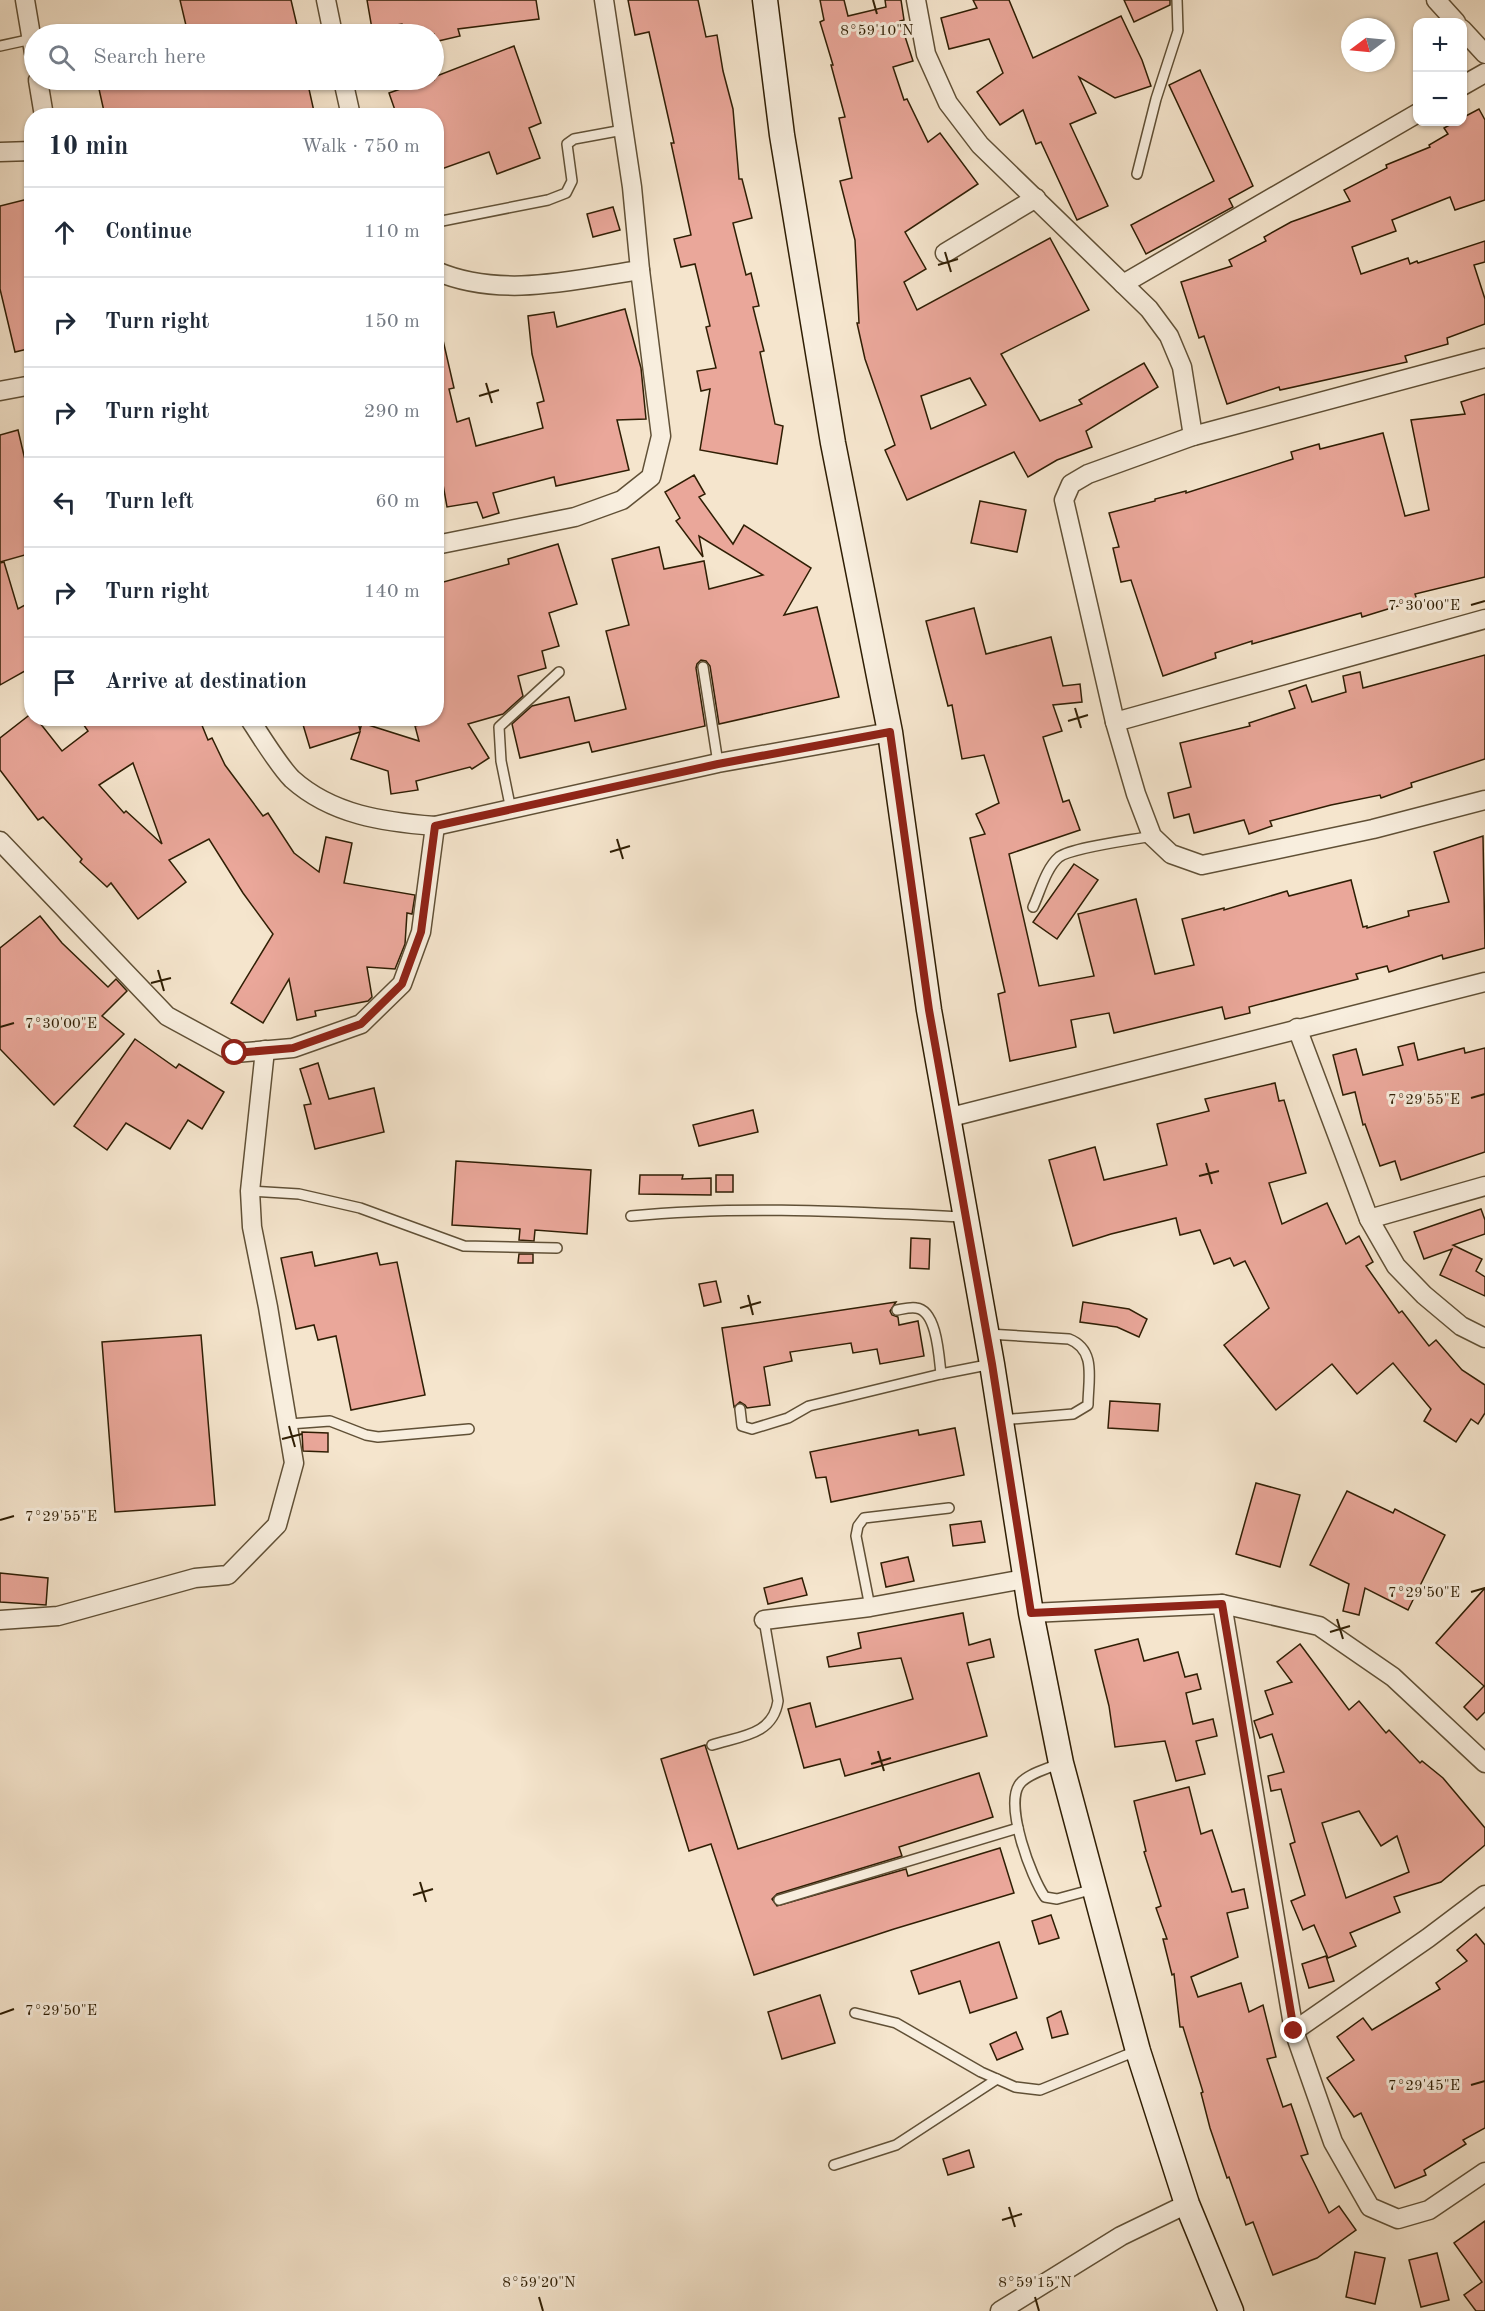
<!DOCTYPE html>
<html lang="en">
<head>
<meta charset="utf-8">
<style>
  :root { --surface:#fff; --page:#f2f2f3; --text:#1f2937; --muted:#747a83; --line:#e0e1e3 }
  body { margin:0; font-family:"Old Standard TT",serif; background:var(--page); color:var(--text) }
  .controls { position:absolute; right:18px; top:18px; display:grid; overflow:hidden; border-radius:12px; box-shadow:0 2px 4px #0004 }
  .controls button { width:54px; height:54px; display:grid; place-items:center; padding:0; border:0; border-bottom:2px solid var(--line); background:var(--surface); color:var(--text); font:30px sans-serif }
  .compass { position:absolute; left:1341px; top:18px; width:54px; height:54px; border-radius:50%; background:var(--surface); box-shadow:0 2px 4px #0004; rotate:254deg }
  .stop { position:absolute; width:18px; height:18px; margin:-14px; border:4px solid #8f2418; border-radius:50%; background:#fff }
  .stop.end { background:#8f2418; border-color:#fff; box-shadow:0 2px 6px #0008 }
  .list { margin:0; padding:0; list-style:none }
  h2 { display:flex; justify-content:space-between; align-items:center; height:78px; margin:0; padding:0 24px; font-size:26px }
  h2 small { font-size:20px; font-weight:400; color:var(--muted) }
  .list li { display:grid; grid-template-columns:39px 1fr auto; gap:18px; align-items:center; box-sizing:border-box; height:90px; padding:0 24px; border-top:2px solid var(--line) }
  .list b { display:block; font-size:22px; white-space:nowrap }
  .list em { font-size:20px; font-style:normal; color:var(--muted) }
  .icon { flex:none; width:33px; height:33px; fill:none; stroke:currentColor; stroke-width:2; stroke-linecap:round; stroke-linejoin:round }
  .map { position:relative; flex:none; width:1485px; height:2311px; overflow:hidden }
  .search { position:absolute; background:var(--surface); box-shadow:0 2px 4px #0004; left:24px; top:24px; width:420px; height:66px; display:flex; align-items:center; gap:15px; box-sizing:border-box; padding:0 21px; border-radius:33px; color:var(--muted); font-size:22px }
  .panel { position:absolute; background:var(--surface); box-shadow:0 2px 4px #0004; left:24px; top:108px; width:420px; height:618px; border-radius:24px }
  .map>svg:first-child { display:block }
  .building { fill:#eaa79a; stroke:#2f1e04; stroke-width:1.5; fill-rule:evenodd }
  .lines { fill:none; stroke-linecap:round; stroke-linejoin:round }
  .service-casing { stroke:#605036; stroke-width:12 }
  .minor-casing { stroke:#605036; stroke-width:21 }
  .secondary-casing { stroke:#2f1e04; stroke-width:27 }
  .service { stroke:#f8eede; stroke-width:9 }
  .minor { stroke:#f8eede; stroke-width:18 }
  .secondary { stroke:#f8eede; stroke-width:24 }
  .route { stroke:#8f2418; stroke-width:8 }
  .ticks { fill:none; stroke:#2f1e04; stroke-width:2 }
  .ticks-label { font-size:15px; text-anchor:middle; fill:#2f1e04; stroke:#f8eede; stroke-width:6; stroke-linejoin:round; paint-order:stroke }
</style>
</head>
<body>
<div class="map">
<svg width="1485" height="2311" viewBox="0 0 1485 2311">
  <rect width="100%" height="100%" fill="#f5e5cd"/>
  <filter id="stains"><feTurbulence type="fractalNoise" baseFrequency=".00333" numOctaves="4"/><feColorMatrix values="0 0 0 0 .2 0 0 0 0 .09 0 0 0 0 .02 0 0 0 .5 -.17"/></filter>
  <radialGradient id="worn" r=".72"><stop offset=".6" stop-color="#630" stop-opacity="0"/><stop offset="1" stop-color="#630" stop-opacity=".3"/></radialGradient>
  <g class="building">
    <path d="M180,0h111l8,34h-111z"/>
    <path d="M367,0h169l3,19 -81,10 2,7 -26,6v-8h-29l-3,-10 -30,5z"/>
    <path d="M628,0h70l8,37 11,-2 6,36 10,38 6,70h3l10,39 -19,5 13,52 5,-2 8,33 -6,1 11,44 -4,1 15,72 8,2 -6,38 -77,-14 10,-61 -9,2 -4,-20 19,-3 -10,-41 4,-1 -15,-62 -14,3 -7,-28 17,-4 -20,-92h3l-25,-111 -14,3z"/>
    <path d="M820,0h24l4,16 38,-9 -1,-7h16l3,20 -4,1 13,40 -20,6 11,33 3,-1 21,43 12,-9 38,51 -73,48 21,37 -22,13 13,28 133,-72 39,72 -88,44 39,67 42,-17 -3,-4 65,-37 14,24 -72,44 6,16 -35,13 -29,17 -14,-25 -107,48 -22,-50 10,-5 -30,-86 -8,-36h2l-4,-83 -15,-59 12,-3 -13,-60 6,-1 -14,-52h2l-13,-43 4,-2zM970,378l16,27 -55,24 -10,-33z"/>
    <path d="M973,0h36l24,58 88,-42 21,44 9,26 -36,12 -36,-21 17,36 -26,11 38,82 -31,14 -36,-78 -5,2 -13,-34 -23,15 -23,-33 26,-19 -14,-34 -40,10 -8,-31 36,-10z"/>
    <path d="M1124,0h46v5l-36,17z"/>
    <path d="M514,46l27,77 -12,5 11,30 -43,16 -8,-22 -53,19v-55h-39l-8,-23 37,-13h8v-3z"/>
    <path d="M1200,70l53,116 -24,13 4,8 -87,47 -15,-29 83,-44 -45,-96z"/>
    <path d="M97,80h176v4l17,-4h17l8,36h-210z"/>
    <path d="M1479,109l6,11v80l-30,10 -5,-13 -58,23 4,11 -44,16 9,27 47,-16 2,6 7,-3 1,2 67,-22v21l-11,3 11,34v25l-38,14 1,6 -43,12 2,6 -127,28 -1,-3 -52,17 -23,-68 -5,2 -18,-56 51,-16 -3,-6 37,-19 -2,-4 27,-15 59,-21 -6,-11 43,-22 -1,-3 44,-18 -1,-2 19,-11 -4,-6 11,-6h7v-4z"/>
    <path d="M32,198v150l-17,4 -15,-63v-83z"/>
    <path d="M613,207l7,23 -27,7 -6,-23z"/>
    <path d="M625,309l16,59 5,51 -29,1 12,50 -73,16 -2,-9 -61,16 6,20 -16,5 -6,-16 -30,5 -8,-45 -3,1v-122l7,-1 11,48 -5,1 8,33 12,-4 7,28 67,-18 -6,-25 7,-2 -12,-47 -4,-38 26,-4 3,15z"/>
    <path d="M1485,394v183l-70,17 2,6 -55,17 -1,-4 -109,31v-3l-37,12 1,5 -53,18 -32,-96 -10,2 -8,-34 6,-1 -10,-34 46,-12v-2l31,-8v2l107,-34 -2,-7 28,-8 1,5 63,-16 22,83 24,-6 -18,-90 54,-6 -4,-12z"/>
    <path d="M18,430l8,34 3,-1 3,10v45l-7,1 7,20v14l-32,9v-127z"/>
    <path d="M694,475l11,19 -6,3 34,47 11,-19 67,43 -27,47 33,-8 22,90 -120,27 -9,-58 -4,-5 -5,-1 -4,4 -1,4 9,58 -113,26 -3,-10 -69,16 -8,-34 20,-18 37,-9 6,24 51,-12 -20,-78 23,-6 -17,-66 47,-12 5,22 40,-8 5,28 54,-14 -64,-39 4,21 -27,-36 4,-3 -15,-26z"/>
    <path d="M980,501l46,9 -9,42 -46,-9z"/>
    <path d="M558,544l19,60 -28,9 10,33 -17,5 4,17 -28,8 5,20 -20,18 -35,10 21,34 -17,11 -2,-2 -54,14 2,9 -27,4 -3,-23 -37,-12 9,-27 -50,16 -9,-30h56l3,12 2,-7 57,18 -4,-15 12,-3 -1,-5h10v-134l73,-20 -1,-5z"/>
    <path d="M4,562l14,47 14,-8v66l-32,18v-122z"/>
    <path d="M974,608l12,46 65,-17 12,49 17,-2 2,18 -29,3 9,26 -19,6 20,65 6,-2 11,30 -71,24 30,132 55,-10 -16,-62 58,-15 19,75 39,-9 -12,-46 42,-11v2l63,-19 2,5 62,-16 12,47 4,-1v2l42,-12 -1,-5 41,-9 -15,-50 49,-16 2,112 -42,11 -1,-4 -53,17 -2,-6 -31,8 2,5 -109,28 1,6 -25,6 -3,-12 -108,26 -5,-20 -38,7 5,27 -66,14 -12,-67 7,-2 -35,-154 15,-4 -9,-20 23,-11 -15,-48 -22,4 -10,-54 -4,1 -22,-85z"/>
    <path d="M1485,655v104l-74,24 1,4 -31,11 -1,-3 -49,10 -61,16 2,5 -23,8 -5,-14 -50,13 -5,-19 -15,4 -6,-25 23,-6 -11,-44 70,-17 -1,-3 46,-15 -6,-17 17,-6 6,17 34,-10 -3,-16 17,-4 3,16z"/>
    <path d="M32,713v5h4l26,33 26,-20 -9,-13h120l9,22 4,-2 13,27 38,51 5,-3 26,40 25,19 7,-35 26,6 -8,40 71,12 -3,19 -5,-1 -2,31 -10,25 -28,-2 5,30 -4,4 -53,10 1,5 -19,4 -8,-41 -26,44 -32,-20 42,-69 -30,-41 -34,-54 -40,21 17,22 -48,37 -27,-36 -4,4 -27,-25 2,-3 -39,-42 -5,3 -38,-50v-32zM133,763l29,81 -36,-33 -2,2 -25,-28z"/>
    <path d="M1074,864l24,16 -41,59 -24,-17z"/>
    <path d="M40,916l22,27 46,44 8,-8 11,12 -25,25 22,18 -70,71 -54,-56v-101z"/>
    <path d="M135,1039l41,29 3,-4 45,28 -22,37 -14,-9 -18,29 -44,-26 -19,27 -33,-24z"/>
    <path d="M1414,1043l4,17 46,-12 1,5 20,-5v104l-84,28 -6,-19 -15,5 -15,-42 -2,1 -8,-33 -12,3 -10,-40 23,-6 7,26 40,-10 -5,-18z"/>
    <path d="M318,1063l11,36 45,-11 10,44 -69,17 -11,-44 7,-1 -11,-35z"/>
    <path d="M1275,1083l4,18 5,-1 22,73 -37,10 13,41 45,-21 19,41 13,-8 14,26 -7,4 33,47 3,-2 27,35 7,-6 26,30 23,15v28l-7,11 -7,-5 -15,23 -32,-21 7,-12 -38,-46 -36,31 -25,-30 -56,46 -52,-65 45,-37 -24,-47 -11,5 -4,-8 -16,6 -14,-34 -20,5 -4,-17 -65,16 -38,12 -24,-86 46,-13 9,33 63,-15 -10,-41 52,-13 -4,-12z"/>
    <path d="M753,1110l5,22 -59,14 -6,-21z"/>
    <path d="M456,1161l135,9 -4,64 -52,-4 -1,11 -15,-1 1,-11 -68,-4z"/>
    <path d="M640,1175h43l-1,4 29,-1v17l-72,-1z"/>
    <rect x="716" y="1175" width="17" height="17"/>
    <path d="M1481,1209l4,11v14l-32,11 29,14 -6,12 9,6v19l-45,-21 12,-26 -28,10 -10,-27z"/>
    <path d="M911,1238l19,1 -1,30 -19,-1z"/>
    <path d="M312,1252l3,14 62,-13 3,12 17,-3 28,133 -74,15 -15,-74 -18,4 -4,-15 -18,4 -15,-71z"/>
    <path d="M519,1254h14v9h-15z"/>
    <path d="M716,1281l5,21 -17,4 -5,-22z"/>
    <path d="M896,1302l-6,9 2,4 6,2 1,8 19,-4 6,35 -44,8 -3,-15 -24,4 -2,-10 -61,9 2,9 -28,6 6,38 -23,3 -2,-3 -5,-3 -6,5 -12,-79z"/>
    <path d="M1083,1302l46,7 18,10 -8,18 -22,-10 -37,-5z"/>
    <path d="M201,1335l14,170 -100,7 -13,-170z"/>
    <path d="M1110,1401l50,3 -2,27 -50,-3z"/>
    <path d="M955,1428l9,47 -133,27 -5,-25 -10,1 -6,-26 108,-22 1,5z"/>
    <path d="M302,1432l26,1v19l-25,-1z"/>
    <path d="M1256,1483l44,12 -20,72 -44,-13z"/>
    <path d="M1347,1491l46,22 2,-4 50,26 -37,75 -43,-22 -6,27 -16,-4 6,-27 -39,-19z"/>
    <path d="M981,1521l4,21 -32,4 -3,-21z"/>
    <path d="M908,1557l6,24 -28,6 -5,-24z"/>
    <path d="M0,1573l48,5 -2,27 -46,-3z"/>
    <path d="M802,1578l5,17 -39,9 -4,-16z"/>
    <path d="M1485,1588v124l-8,8 -13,-13 20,-21 -48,-43z"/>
    <path d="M963,1613l6,32 21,-6 4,18 -27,6 20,73 -142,40 -5,-17 -36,9 -16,-59 22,-6 6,24 97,-28 -12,-41 -72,9 -2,-10 34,-9 -3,-15z"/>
    <path d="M1138,1639l6,22 34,-9 7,25 12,-3 4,15 -15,4 7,31 20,-5 4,17 -21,5 9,33 -29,7 -11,-40 -50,6 -6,-41 -14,-56z"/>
    <path d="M1300,1644l49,66 10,-9 27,32 3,-3 31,33 2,-2 21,17 42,50v17l-44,37 -47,15 6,15 -50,21 6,13 -28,12 -14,-33 -11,5 -12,-29 14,-6 -15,-51 5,-2 -14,-53 -10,2 -3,-15 16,-4 -12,-38 -12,4 -6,-17 19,-7 -8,-23 27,-9 -15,-20zM1359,1811l22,35 16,-10 12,36 -63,26 -24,-75z"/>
    <path d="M705,1745l33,104 241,-76 14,44 -94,30 3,9 -125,38 -5,5 5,7 129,-37 2,7 92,-28 14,45 -120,36 -140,46 -43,-131 -22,7 -28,-92z"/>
    <path d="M1189,1787l12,47 11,-4 20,62 12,-3 4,19 -21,5 11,44 -47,20 7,20 43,-14 8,29 14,-7 13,52 -9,2 16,48 8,-3 17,50 -7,2 28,57 10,-7 17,24 -39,28 -44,17 -20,-53 -7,3 -17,-48 -2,1 -17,-50 -9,-35 2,-1 -20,-65h-3l-6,-53 -2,1 -9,-36h4l-11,-31 5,-2 -17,-54 2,-1 -12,-50z"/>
    <path d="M1051,1915l8,23 -20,6 -7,-23z"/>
    <path d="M1476,1934l9,11v183l-22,12 3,4 -42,26 2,5 -31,13 -34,-75 -7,4 -27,-39 27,-18 -17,-23 26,-19 9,12 68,-41 -4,-6 31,-22 -10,-11z"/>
    <path d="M999,1942l18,56 -47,15 -10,-32 -41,13 -8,-23z"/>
    <path d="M1326,1956l8,25 -25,7 -7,-24z"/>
    <path d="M820,1995l15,48 -53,16 -14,-47z"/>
    <path d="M1061,2011l7,23 -16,4 -5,-20z"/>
    <path d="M1016,2032l7,17 -26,11 -7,-16z"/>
    <path d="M969,2150l5,17 -26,8 -5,-16z"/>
    <path d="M1485,2221v90h-9l-12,-16 18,-13 -28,-39z"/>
    <path d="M1355,2252l30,6 -10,46 -29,-7z"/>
    <path d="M1437,2253l12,47 -28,7 -12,-47z"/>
  </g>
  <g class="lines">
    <defs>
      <g id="service">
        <path d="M0,46l32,-7"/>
        <path d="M1137,174l19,-75 22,-68 -1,-31"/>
        <path d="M442,221l106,-21 18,-7 6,-12 -5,-37 7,-5 49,-9"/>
        <path d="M703,667l15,96"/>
        <path d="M511,810l-10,-49 -2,-34 60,-55"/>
        <path d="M1033,907c7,-15 13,-39 26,-50 14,-10 74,-17 93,-21"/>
        <path d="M250,1191l49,3 61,14 104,38 93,2"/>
        <path d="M631,1216c111,-11 223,-4 334,1"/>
        <path d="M897,1310c6,-1 13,-3 19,-2 21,2 23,49 25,66"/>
        <path d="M988,1334l81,5c28,11 19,41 19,66l-15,9 -72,6"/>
        <path d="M740,1409l2,17 10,3 36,-11 21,-12 132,-32 51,-10"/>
        <path d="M289,1424l41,-3 36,14 12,2 91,-8"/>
        <path d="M870,1607l-14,-71 2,-10 6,-8 85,-10"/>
        <path d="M712,1745c29,-9 61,-10 66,-44l-14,-81"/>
        <path d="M1060,1763c-12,6 -34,11 -41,22 -14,22 12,92 26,112l12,2 37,-10"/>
        <path d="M779,1900l239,-72"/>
        <path d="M855,2013l41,10 85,49 34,15 25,3 96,-39"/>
        <path d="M834,2165l62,-20 101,-66"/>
      </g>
      <g id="minor">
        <path d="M25,0l9,53"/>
        <path d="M326,0l7,34"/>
        <path d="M916,0l10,54 22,49 32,42 169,164 20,27 13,31 11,69"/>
        <path d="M1436,0l20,22"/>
        <path d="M1462,29l23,25"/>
        <path d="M38,80l6,36"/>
        <path d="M343,80l8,36"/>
        <path d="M1462,86l23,-13"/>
        <path d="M0,152l32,-1"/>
        <path d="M945,253l91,-55"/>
        <path d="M436,271c65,28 137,9 204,-1"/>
        <path d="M1123,284l295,-171"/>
        <path d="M1485,358l-292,78 -105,38 -17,10 -7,16 51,222 21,72 16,42 19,18 31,11 171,-36 112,-29"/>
        <path d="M0,391l32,-6"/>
        <path d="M436,545l139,-28 47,-17 29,-23 10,-41 -21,-166 -8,-83 -28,-187"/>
        <path d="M249,718c11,17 30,48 43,61 40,36 92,43 143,47l283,-63 172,-31"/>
        <path d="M1115,722l370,-103"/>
        <path d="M0,841l167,175 68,37 58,-5 68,-24 41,-40 19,-52 14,-106"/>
        <path d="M1297,1028l72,191 27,47 28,29 37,31 24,12"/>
        <path d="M947,1118l538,-136"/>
        <path d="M1369,1219l116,-33"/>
        <path d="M1222,1604l72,427 39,111 37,65 28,12 31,-9 56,-38"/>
        <path d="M1031,1613l191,-9 97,22 74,51 92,86"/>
        <path d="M0,1620l58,-4 137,-38 33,-3 49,-50 17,-62 -26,-156 -16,-80 -2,-36 15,-141"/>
        <path d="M764,1620l106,-13 154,-28"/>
        <path d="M1294,2031l134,-93 57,-43"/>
        <path d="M1000,2311l121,-75 66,-32"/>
      </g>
      <path id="secondary" d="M765,0l17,135 51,308 57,289 39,278 63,354 39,249 30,150 77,288 49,153 44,107"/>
    </defs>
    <use href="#service" class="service-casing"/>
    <use href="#minor" class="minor-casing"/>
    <use href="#secondary" class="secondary-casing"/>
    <use href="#service" class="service"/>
    <use href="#minor" class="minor"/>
    <use href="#secondary" class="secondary"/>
  </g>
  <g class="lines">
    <path class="route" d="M235,1053l58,-5 68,-24 41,-40 19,-52 14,-106 283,-62 172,-32 39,278 63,354 39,249 191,-9 72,427"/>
  </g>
  <path class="ticks" d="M873,0l4,14M945,252l6,20M938,265l20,-6M486,383l6,20M479,396l20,-6M1471,605l14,-4M1075,708l6,20M1068,721l20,-6M617,839l6,20M610,852l20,-6M158,970l6,21M151,983l20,-5M0,1027l14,-4M1471,1098l14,-4M1206,1163l6,21M1199,1176l20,-5M748,1295l5,20M740,1308l21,-6M289,1426l6,21M282,1439l20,-5M0,1520l14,-4M1471,1592l14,-4M1337,1619l6,20M1330,1632l20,-6M878,1751l6,20M871,1764l20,-6M420,1882l6,20M413,1895l20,-6M0,2014l14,-5M1471,2085l14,-4M1009,2207l6,20M1002,2220l20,-6M539,2297l4,14M1035,2297l4,14"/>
  <g class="ticks-label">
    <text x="877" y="35">8°59'10"N</text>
    <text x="1424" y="610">7°30'00"E</text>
    <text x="61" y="1028">7°30'00"E</text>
    <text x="1424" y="1104">7°29'55"E</text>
    <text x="61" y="1521">7°29'55"E</text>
    <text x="1424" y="1597">7°29'50"E</text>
    <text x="61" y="2015">7°29'50"E</text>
    <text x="1424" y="2090">7°29'45"E</text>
    <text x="539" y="2287">8°59'20"N</text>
    <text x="1035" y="2287">8°59'15"N</text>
  </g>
  <rect width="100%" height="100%" filter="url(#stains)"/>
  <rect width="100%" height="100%" fill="url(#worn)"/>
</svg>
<div class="controls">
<button>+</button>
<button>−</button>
</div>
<svg class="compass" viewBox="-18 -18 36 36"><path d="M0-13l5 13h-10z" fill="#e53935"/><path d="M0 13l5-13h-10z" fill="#747a83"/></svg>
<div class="stop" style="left:235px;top:1053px"></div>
<div class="stop end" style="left:1294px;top:2031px"></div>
<div class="search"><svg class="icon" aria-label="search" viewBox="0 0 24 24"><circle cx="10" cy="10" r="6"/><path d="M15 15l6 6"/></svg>Search here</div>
<section class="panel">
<h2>10 min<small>Walk · 750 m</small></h2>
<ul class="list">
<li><svg class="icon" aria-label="ahead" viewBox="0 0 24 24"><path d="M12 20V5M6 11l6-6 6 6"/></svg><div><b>Continue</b></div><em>110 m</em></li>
<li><svg class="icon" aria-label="right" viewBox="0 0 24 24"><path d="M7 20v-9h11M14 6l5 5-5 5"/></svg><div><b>Turn right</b></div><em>150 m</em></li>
<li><svg class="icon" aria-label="right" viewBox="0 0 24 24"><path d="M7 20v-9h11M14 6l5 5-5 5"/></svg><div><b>Turn right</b></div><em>290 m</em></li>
<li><svg class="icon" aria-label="left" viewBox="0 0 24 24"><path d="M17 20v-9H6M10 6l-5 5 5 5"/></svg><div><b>Turn left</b></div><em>60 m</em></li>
<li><svg class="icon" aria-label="right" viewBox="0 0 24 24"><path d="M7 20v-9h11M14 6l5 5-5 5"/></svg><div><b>Turn right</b></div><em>140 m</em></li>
<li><svg class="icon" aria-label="arrive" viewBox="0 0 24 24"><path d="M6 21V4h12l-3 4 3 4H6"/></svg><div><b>Arrive at destination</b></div></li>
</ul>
</section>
</div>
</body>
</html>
